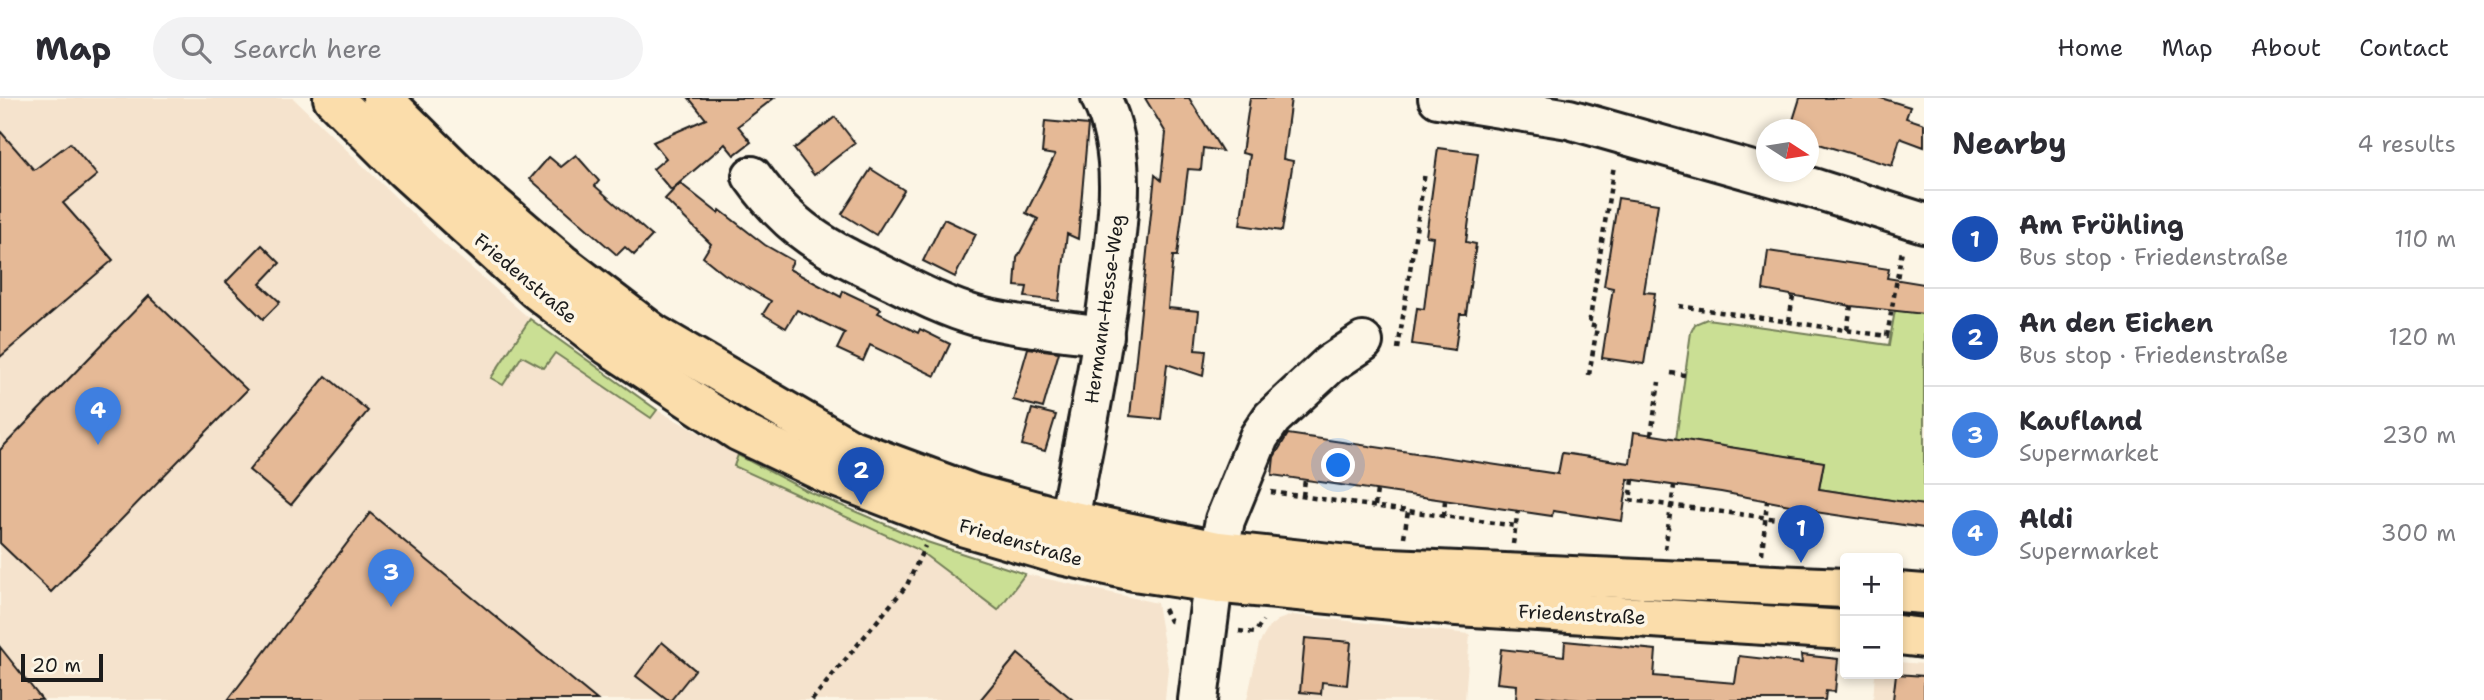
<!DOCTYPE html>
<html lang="en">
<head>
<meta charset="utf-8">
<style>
  :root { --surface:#fff; --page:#f2f2f3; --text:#2b2b33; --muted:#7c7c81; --line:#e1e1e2; --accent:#1f6fb2 }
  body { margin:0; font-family:"Shantell Sans",sans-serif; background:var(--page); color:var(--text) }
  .controls { position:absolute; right:21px; bottom:21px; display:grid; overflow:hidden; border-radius:7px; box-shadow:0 4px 10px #0003 }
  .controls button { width:63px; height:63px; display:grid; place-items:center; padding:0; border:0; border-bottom:2px solid var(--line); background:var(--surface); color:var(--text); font:35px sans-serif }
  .compass { position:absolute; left:1756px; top:21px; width:63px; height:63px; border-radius:50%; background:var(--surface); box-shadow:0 4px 10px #0003; rotate:102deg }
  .scale { position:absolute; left:21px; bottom:18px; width:82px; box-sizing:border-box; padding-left:7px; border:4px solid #1c1c1c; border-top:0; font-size:19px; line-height:24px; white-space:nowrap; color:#1c1c1c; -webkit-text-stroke:5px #fcf5e5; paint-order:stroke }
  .you { position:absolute; left:1339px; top:368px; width:24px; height:24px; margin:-18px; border:5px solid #fff; border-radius:50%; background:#1a73e8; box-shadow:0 0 0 10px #1a73e833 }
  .badge { display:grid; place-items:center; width:46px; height:46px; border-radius:50%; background:var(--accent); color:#fff; font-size:23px; font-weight:700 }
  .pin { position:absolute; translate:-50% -58px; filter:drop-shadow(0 2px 4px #0008) }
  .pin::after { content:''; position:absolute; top:37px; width:24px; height:21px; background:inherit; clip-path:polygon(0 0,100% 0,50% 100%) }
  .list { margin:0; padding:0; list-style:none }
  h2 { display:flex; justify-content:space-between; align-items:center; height:91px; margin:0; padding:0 28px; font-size:30px }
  h2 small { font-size:23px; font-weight:400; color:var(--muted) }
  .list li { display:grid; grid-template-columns:46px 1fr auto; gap:21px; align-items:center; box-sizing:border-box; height:98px; padding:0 28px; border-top:2px solid var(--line) }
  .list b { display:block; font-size:26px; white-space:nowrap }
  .list p { margin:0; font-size:23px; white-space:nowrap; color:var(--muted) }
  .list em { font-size:23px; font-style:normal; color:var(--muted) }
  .icon { flex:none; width:38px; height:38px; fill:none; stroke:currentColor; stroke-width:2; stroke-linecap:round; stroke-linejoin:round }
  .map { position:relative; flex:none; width:1924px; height:602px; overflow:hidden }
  header { display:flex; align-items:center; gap:42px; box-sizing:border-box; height:98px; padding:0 35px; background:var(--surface); border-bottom:2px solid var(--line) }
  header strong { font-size:33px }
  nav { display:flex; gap:38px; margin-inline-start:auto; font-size:24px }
  .search { width:490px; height:63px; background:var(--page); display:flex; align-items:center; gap:18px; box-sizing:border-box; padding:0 24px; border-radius:38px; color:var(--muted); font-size:26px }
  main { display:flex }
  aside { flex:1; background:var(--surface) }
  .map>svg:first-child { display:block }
  .built { fill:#f5e3cd }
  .green { fill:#cadf94; stroke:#737e58; stroke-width:2 }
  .building { fill:#e5b996; stroke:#1c1c1c; stroke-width:2 }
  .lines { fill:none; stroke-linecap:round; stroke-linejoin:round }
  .minor-casing { stroke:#1c1c1c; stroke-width:44 }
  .major-casing { stroke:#1c1c1c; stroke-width:44 }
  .path { stroke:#1c1c1c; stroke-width:4.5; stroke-dasharray:5 5; stroke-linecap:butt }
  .minor { stroke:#fcf5e5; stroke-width:38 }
  .major { stroke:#fbddab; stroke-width:38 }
  .labels { text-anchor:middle; stroke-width:7; stroke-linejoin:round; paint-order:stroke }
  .street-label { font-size:19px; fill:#1c1c1c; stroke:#fcf5e5 }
</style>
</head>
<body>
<header>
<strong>Map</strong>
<div class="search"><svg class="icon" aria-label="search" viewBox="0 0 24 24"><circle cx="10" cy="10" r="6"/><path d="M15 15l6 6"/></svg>Search here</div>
<nav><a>Home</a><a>Map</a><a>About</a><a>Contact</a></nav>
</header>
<main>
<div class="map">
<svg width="1924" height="602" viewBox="0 0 1924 602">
  <rect width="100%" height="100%" fill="#fcf5e5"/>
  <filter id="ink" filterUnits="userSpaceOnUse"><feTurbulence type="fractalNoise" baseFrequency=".0143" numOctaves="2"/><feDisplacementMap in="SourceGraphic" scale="14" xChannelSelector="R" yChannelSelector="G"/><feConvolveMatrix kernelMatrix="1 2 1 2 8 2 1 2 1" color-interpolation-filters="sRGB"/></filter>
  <g filter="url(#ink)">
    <g class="built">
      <path d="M0,0h293l151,146 86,75 127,91 148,80 122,52 98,32 132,29 11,65 -3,32h-1165z"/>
      <path d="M1292,517l178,19 -5,66h-218l12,-56 10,-17 9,-7z"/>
      <path d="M1898,564l26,2v36h-51l2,-26h23z"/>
    </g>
    <g class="green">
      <path d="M1895,212l29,4v191l-105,-16 5,-27 -148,-23 15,-107 4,-8 12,-5 182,26z"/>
      <path d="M530,221l127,91 -6,8 -96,-65 -11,15 -22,-12 -19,29 -12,-7z"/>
      <path d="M738,357l67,35 122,52 98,32 -27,36 -81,-61 -183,-83z"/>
    </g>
    <g class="building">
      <path d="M689,0h85l-36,28 13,16 -17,13 -9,-11 -54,46 -18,-21 13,-11 -13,-16 53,-23z"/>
      <path d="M1145,0h44l33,53 -19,-3 -2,22 -13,-1 -11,87h-4l-5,52 31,3 -4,39 11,1 -3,25 -36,-12 -6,55 -31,-3 25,-241 6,5 5,-47z"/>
      <path d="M1250,0h41l-8,61 10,2 -11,70 -42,-6 10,-70 -8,-2z"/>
      <path d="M1800,0h81l29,9 -4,11 18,6v23l-24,-9 -8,28 -83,-25v-11h-19z"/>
      <path d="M835,19l20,26 -41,32 -20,-26z"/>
      <path d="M1045,23l43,4 -10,114 -11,-5 -8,67 -34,-4 2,-10 -12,-1 2,-28 21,-39 -12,-6 29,-58 -13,-2z"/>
      <path d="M0,33l34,39 36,-27 27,32 -34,28 50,57 -113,97z"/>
      <path d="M1438,50l40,5 -12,89 10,2 -10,70h-6l-5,36 -43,-6 5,-36 7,1 9,-72 -7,-1z"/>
      <path d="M576,57l23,26 -4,5 57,50 -18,19 -9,-8 -8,8 -87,-76 19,-22 12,10z"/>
      <path d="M871,71l33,21 -28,45 -34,-21z"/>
      <path d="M680,85l38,30 2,-3 45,35 28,16 -4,8 52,28 2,-6 38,18 -3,4 40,20 2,-4 30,15 -15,32 -65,-31 -7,16 -26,-12 8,-16 -48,-23 -11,18 -23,-14 8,-13 -47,-27 -21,-17 8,-13 -46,-45z"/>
      <path d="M1618,100l40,6 -14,88 11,1 -11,71 -42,-6 11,-70 -9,-2z"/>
      <path d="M944,121l32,15 -21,43 -32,-16z"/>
      <path d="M262,147l18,18 -20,21 20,18 -17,17 -37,-37z"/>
      <path d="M1768,153l121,18 -2,9 37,6v30l-73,-8 -88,-16z"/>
      <path d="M149,198l98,94 -196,202 -51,-49v-93z"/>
      <path d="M1028,250l31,4 -16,56 -30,-8z"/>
      <path d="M326,278l42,35 -77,94 -42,-35z"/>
      <path d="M1032,311l24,6 -11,36 -23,-6z"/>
      <path d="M1634,334l190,30 -5,27 105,16v23l-109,-16 1,-2 -95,-18 -93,-13 -6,42 -69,-10 -1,5 -280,-41 2,-18 14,-23 270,40 4,-21 68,10z"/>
      <path d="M370,415l227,187h-369z"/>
      <path d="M1305,540l46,4 -4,43 -25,-3 -1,12 -21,-2z"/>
      <path d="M1565,543l91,9 -2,26 81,7 4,-27 63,7 -1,-8 37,4 -3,33 -9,-1 -1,9h-244l-44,-4v4h-21l1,-15 -20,-2 4,-34 63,7z"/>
      <path d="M662,544l33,28 -24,30h-4l-31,-24z"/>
      <path d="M0,549l42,53h-42z"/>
      <path d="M1018,556l55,46h-93z"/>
      <path d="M1896,576l28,2v24h-31z"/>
    </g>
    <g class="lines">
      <defs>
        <g id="minor">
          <path d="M1438,0l131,21 247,70 108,34"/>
          <path d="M752,78c42,59 78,74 140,104 28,14 55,28 84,36 42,11 86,14 128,20"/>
          <path d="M1069,422c15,-79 32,-157 41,-237 8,-60 19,-129 -9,-185"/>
          <path d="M1198,602l15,-117 12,-63 34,-83 13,-19 58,-54 33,-22"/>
        </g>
        <g id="major">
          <path d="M333,0l72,72 132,120 72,56 129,85 92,44 135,52 96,28 73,16 79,12 244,23 388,24"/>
          <path d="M382,0l87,86 92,79 93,71 197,115 122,45 96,26 149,31 149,16 478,21"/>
          <path d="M1898,494l26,2"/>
          <path d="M1898,537l26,3"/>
        </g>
      </defs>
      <use href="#minor" class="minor-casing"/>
      <use href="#major" class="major-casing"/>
      <g class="path">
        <path d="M1679,208l208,30 15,-86"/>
        <path d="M1789,223l4,-25"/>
        <path d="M1847,232l4,-24"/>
        <path d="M1398,251l27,-177"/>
        <path d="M1671,275l14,2"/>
        <path d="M1589,277l8,-48 -8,-2 25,-160"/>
        <path d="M1651,337l8,-53"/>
        <path d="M1633,382l-3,20 186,24"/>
        <path d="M1271,394l245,34"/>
        <path d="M1303,398l2,-16"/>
        <path d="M1375,408l2,-16"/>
        <path d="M1444,418l1,-16"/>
        <path d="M1404,439l4,-26"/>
        <path d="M1513,446l5,-34"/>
        <path d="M1665,451l9,-63"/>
        <path d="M1762,456l5,-53"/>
        <path d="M1164,511l6,12 5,1"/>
        <path d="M1239,533l16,2 8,-12"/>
        <path d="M812,602l95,-115 18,-39"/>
      </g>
      <use href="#minor" class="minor"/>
      <use href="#major" class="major"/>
    </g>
  </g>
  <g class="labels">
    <g class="street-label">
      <text transform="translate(526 180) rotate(40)" y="7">Friedenstraße</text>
      <text transform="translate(1104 211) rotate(-82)" y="7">Hermann-Hesse-Weg</text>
      <text transform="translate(1021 444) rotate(16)" y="7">Friedenstraße</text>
      <text transform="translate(1582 516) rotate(3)" y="7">Friedenstraße</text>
    </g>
  </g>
</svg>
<div class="controls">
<button>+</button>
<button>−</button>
</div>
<svg class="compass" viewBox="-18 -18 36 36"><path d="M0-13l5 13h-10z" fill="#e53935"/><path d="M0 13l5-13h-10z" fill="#7c7c81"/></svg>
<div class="scale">20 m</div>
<div class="you"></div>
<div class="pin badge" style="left:1801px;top:465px;background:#1a4fb4">1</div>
<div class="pin badge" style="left:861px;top:407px;background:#1a4fb4">2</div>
<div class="pin badge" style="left:391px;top:509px;background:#3f7fe0">3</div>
<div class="pin badge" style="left:98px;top:347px;background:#3f7fe0">4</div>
</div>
<aside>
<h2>Nearby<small>4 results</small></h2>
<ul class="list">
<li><span class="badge" style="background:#1a4fb4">1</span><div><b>Am Frühling</b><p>Bus stop · Friedenstraße</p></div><em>110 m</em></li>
<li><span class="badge" style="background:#1a4fb4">2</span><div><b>An den Eichen</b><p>Bus stop · Friedenstraße</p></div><em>120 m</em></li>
<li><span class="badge" style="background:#3f7fe0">3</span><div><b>Kaufland</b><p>Supermarket</p></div><em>230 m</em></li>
<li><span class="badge" style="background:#3f7fe0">4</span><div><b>Aldi</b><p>Supermarket</p></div><em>300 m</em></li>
</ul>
</aside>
</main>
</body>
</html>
